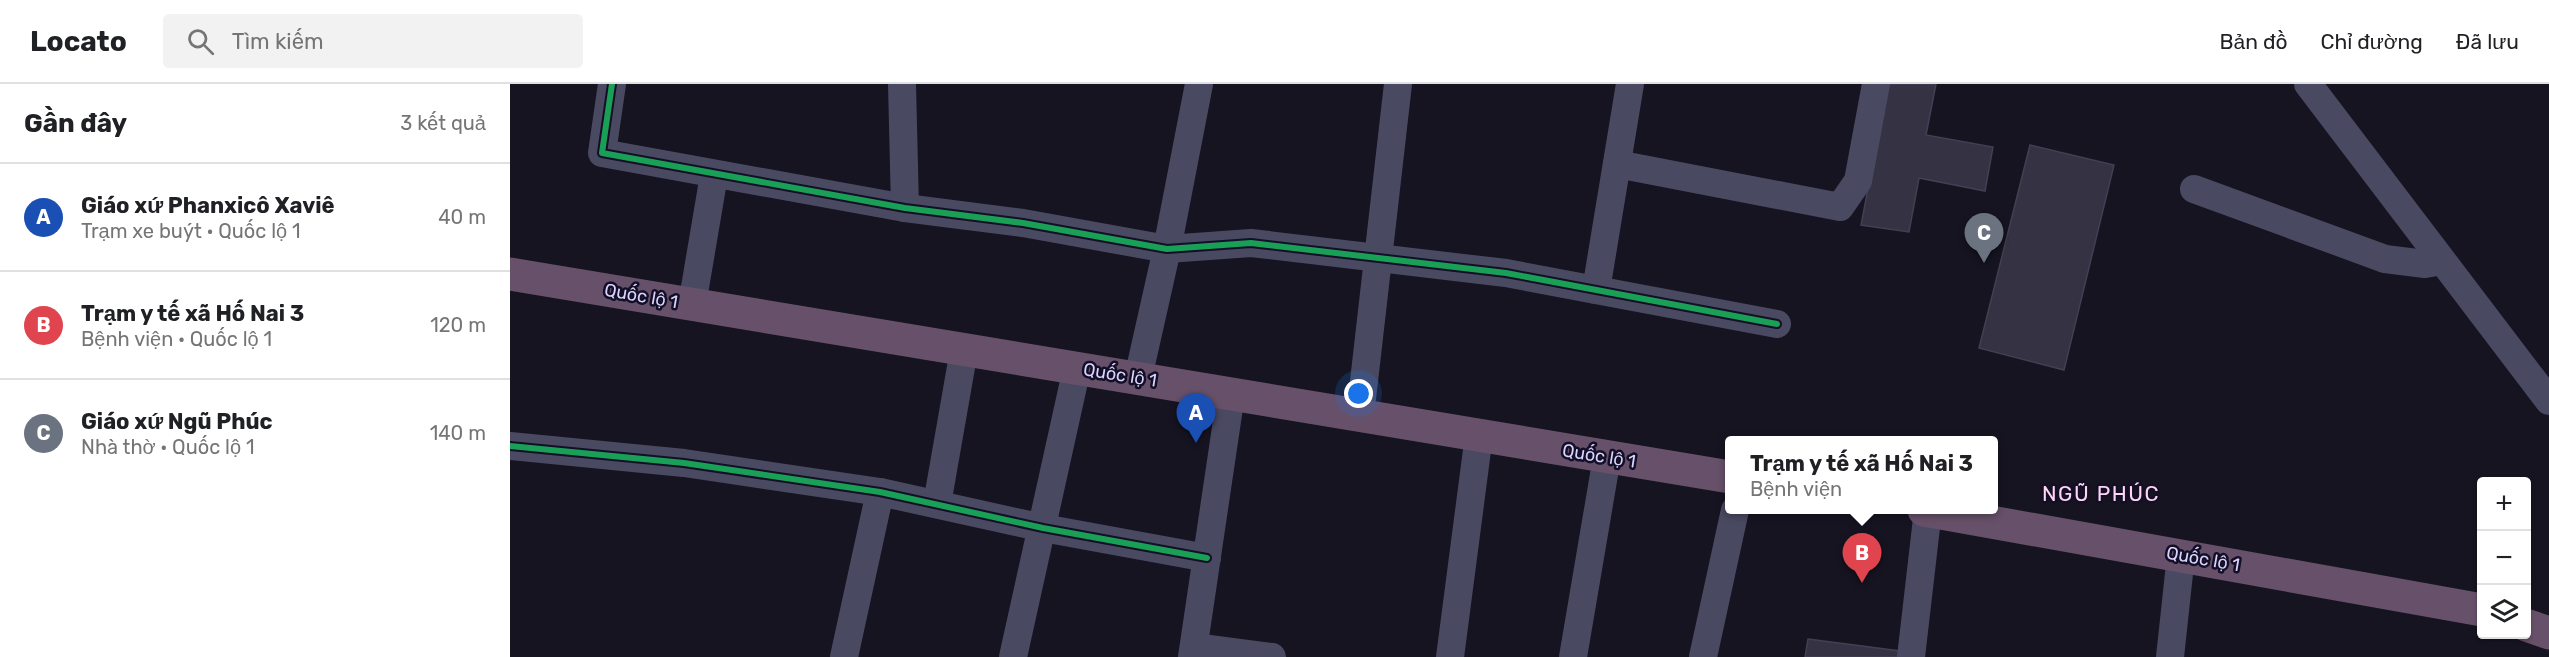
<!DOCTYPE html>
<html lang="vi">
<head>
<meta charset="utf-8">
<style>
  :root { --surface:#fff; --page:#f2f2f2; --text:#202124; --muted:#757577; --line:#e0e0e0; --accent:#7c3aed }
  body { margin:0; font-family:Rubik,sans-serif; background:var(--page); color:var(--text) }
  .controls { position:absolute; right:18px; bottom:18px; display:grid; overflow:hidden; border-radius:6px; box-shadow:0 2px 4px #0004 }
  .controls button { width:54px; height:54px; display:grid; place-items:center; padding:0; border:0; border-bottom:2px solid var(--line); background:var(--surface); color:var(--text); font:30px sans-serif }
  .you { position:absolute; left:849px; top:310px; width:21px; height:21px; margin:-15px; border:4px solid #fff; border-radius:50%; background:#1a73e8; box-shadow:0 0 0 9px #1a73e833 }
  .badge { display:grid; place-items:center; width:39px; height:39px; border-radius:50%; background:var(--accent); color:#fff; font-size:20px; font-weight:700 }
  .pin { position:absolute; translate:-50% -50px; filter:drop-shadow(0 2px 3px #0008) }
  .pin::after { content:''; position:absolute; top:32px; width:21px; height:18px; background:inherit; clip-path:polygon(0 0,100% 0,50% 100%) }
  .popup { position:absolute; left:1215px; top:352px; width:273px; height:78px; box-sizing:border-box; display:grid; place-content:center; border-radius:6px; background:var(--surface); filter:drop-shadow(0 2px 4px #0005); font-size:20px; white-space:nowrap; color:var(--muted) }
  .popup b { font-size:22px; color:var(--text) }
  .popup::after { content:''; position:absolute; left:50%; top:100%; margin-left:-12px; border:12px solid transparent; border-top-color:var(--surface) }
  .list { margin:0; padding:0; list-style:none }
  h2 { display:flex; justify-content:space-between; align-items:center; height:78px; margin:0; padding:0 24px; font-size:26px }
  h2 small { font-size:20px; font-weight:400; color:var(--muted) }
  .list li { display:grid; grid-template-columns:39px 1fr auto; gap:18px; align-items:center; box-sizing:border-box; height:108px; padding:0 24px; border-top:2px solid var(--line) }
  .list b { display:block; font-size:22px; white-space:nowrap }
  .list p { margin:0; font-size:20px; white-space:nowrap; color:var(--muted) }
  .list em { font-size:20px; font-style:normal; color:var(--muted) }
  .icon { flex:none; width:33px; height:33px; fill:none; stroke:currentColor; stroke-width:2; stroke-linecap:round; stroke-linejoin:round }
  .map { position:relative; flex:none; width:2039px; height:573px; overflow:hidden }
  header { display:flex; align-items:center; gap:36px; box-sizing:border-box; height:84px; padding:0 30px; background:var(--surface); border-bottom:2px solid var(--line) }
  header strong { font-size:28px }
  nav { display:flex; gap:33px; margin-inline-start:auto; font-size:21px }
  .search { width:420px; height:54px; background:var(--page); display:flex; align-items:center; gap:15px; box-sizing:border-box; padding:0 21px; border-radius:6px; color:var(--muted); font-size:22px }
  main { display:flex }
  aside { flex:1; background:var(--surface) }
  .map>svg:first-child { display:block }
  .building { fill:#343243; stroke:#433f54; stroke-width:1.5 }
  .lines { fill:none; stroke-linecap:round; stroke-linejoin:round }
  .street { stroke:#4a4962; stroke-width:28 }
  .highway { stroke:#67516a; stroke-width:33 }
  .cycleway-casing { stroke:#130f26; stroke-width:10 }
  .cycleway { stroke:#1a9f57; stroke-width:6 }
  .labels { text-anchor:middle; stroke-width:5; stroke-linejoin:round; paint-order:stroke }
  .street-label { font-size:18px; fill:#d9d4ff; stroke:#130f26 }
  .quarter-label { font-size:21px; letter-spacing:1.5px; fill:#ffd6f0; stroke:#130f26 }
</style>
</head>
<body>
<header>
<strong>Locato</strong>
<div class="search"><svg class="icon" aria-label="search" viewBox="0 0 24 24"><circle cx="10" cy="10" r="6"/><path d="M15 15l6 6"/></svg>Tìm kiếm</div>
<nav><a>Bản đồ</a><a>Chỉ đường</a><a>Đã lưu</a></nav>
</header>
<main>
<aside>
<h2>Gần đây<small>3 kết quả</small></h2>
<ul class="list">
<li><span class="badge" style="background:#1a4fb4">A</span><div><b>Giáo xứ Phanxicô Xaviê</b><p>Trạm xe buýt · Quốc lộ 1</p></div><em>40 m</em></li>
<li><span class="badge" style="background:#e0444e">B</span><div><b>Trạm y tế xã Hố Nai 3</b><p>Bệnh viện · Quốc lộ 1</p></div><em>120 m</em></li>
<li><span class="badge" style="background:#6b7280">C</span><div><b>Giáo xứ Ngũ Phúc</b><p>Nhà thờ · Quốc lộ 1</p></div><em>140 m</em></li>
</ul>
</aside>
<div class="map">
<svg width="2039" height="573" viewBox="0 0 2039 573">
  <rect width="100%" height="100%" fill="#161421"/>
  <g class="building">
    <path d="M1378,0h48l-10,51 67,12 -8,44 -66,-13 -10,54 -48,-7z"/>
    <path d="M1520,61l84,20 -50,205 -85,-22z"/>
    <path d="M1298,555l92,12 -1,6h-94z"/>
  </g>
  <g class="lines">
    <g class="street">
      <path d="M102,0l-10,69 303,55 118,15 144,26 84,-6 255,30 271,51"/>
      <path d="M392,0l3,124"/>
      <path d="M1798,0l241,317"/>
      <path d="M1107,80l223,43 18,-26 18,-97"/>
      <path d="M1684,105l191,70 40,5 17,-3"/>
      <path d="M1086,206l34,-206"/>
      <path d="M182,221l22,-130"/>
      <path d="M628,294l29,-129 32,-165"/>
      <path d="M850,332l38,-332"/>
      <path d="M0,362l174,17 196,29 163,36 164,30"/>
      <path d="M427,420l27,-154"/>
      <path d="M684,563l78,10"/>
      <path d="M334,573l36,-165"/>
      <path d="M503,573l64,-289"/>
      <path d="M682,573l39,-263"/>
      <path d="M940,573l29,-222"/>
      <path d="M1063,573l34,-200"/>
      <path d="M1193,573l32,-147"/>
      <path d="M1401,573l17,-147"/>
      <path d="M1660,573l11,-102"/>
    </g>
    <g class="highway">
      <path d="M0,190l1220,203"/>
      <path d="M1414,426l558,100"/>
      <path d="M2016,541l23,8"/>
    </g>
    <defs>
      <g id="cycleway">
        <path d="M102,0l-10,69 303,55 118,15 144,26 84,-6 255,30 271,51"/>
        <path d="M0,362l174,17 196,29 163,36 164,30"/>
      </g>
    </defs>
    <use href="#cycleway" class="cycleway-casing"/>
    <use href="#cycleway" class="cycleway"/>
  </g>
  <g class="labels">
    <g class="street-label">
      <text transform="translate(131 212) rotate(10)" y="6">Quốc lộ 1</text>
      <text transform="translate(610 291) rotate(9)" y="6">Quốc lộ 1</text>
      <text transform="translate(1089 372) rotate(9)" y="6">Quốc lộ 1</text>
      <text transform="translate(1693 475) rotate(10)" y="6">Quốc lộ 1</text>
    </g>
    <g class="quarter-label">
      <text x="1591" y="417">NGŨ PHÚC</text>
    </g>
  </g>
</svg>
<div class="controls">
<button>+</button>
<button>−</button>
<button><svg class="icon" aria-label="layers" viewBox="0 0 24 24"><path d="M12 4l9 5-9 5-9-5zM3 14l9 5 9-5"/></svg></button>
</div>
<div class="you"></div>
<div class="pin badge" style="left:686px;top:359px;background:#1a4fb4">A</div>
<div class="pin badge" style="left:1352px;top:499px;background:#e0444e">B</div>
<div class="popup"><b>Trạm y tế xã Hố Nai 3</b>Bệnh viện</div>
<div class="pin badge" style="left:1474px;top:179px;background:#6b7280">C</div>
</div>
</main>
</body>
</html>
